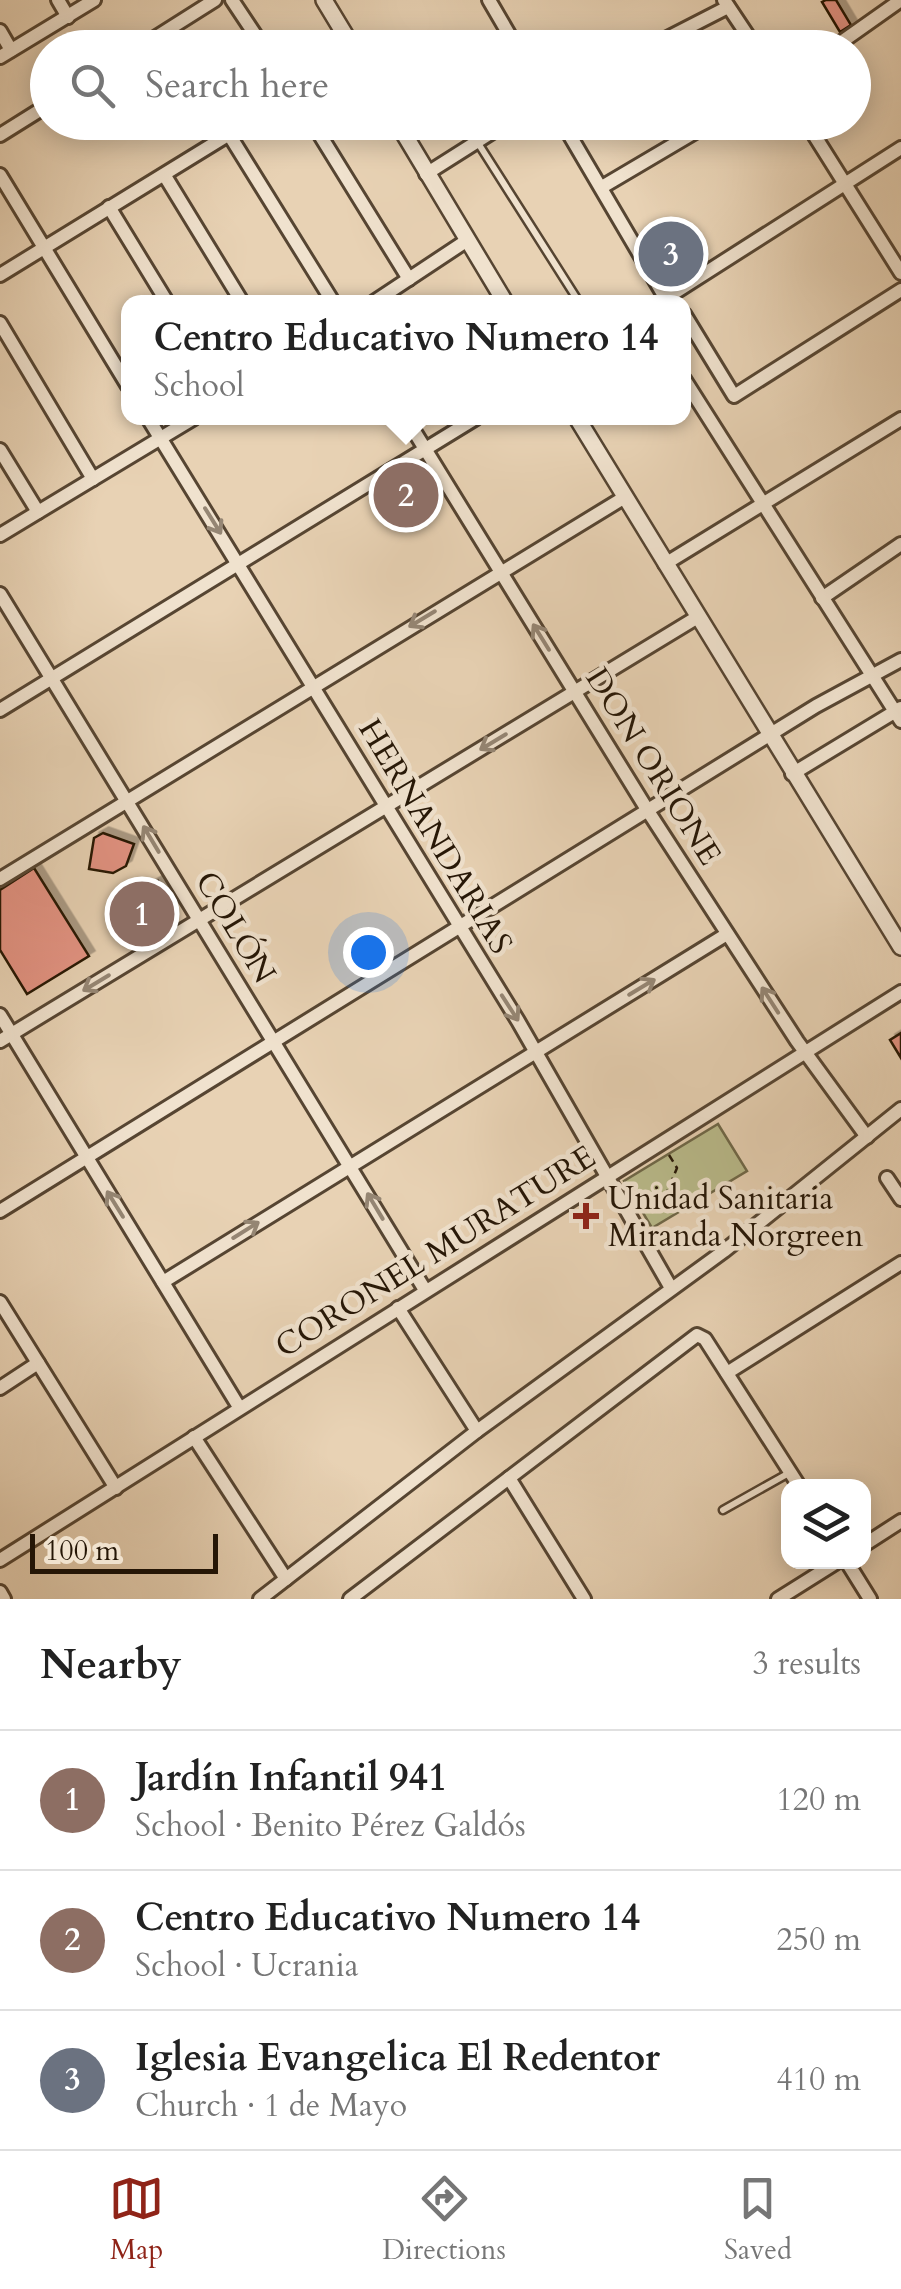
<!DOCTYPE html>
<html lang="en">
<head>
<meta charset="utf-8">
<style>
  :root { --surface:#fff; --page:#f6f6f6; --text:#222; --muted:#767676; --line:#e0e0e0; --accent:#8f2418 }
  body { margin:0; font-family:Cardo,serif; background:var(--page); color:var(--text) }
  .controls { position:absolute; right:30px; bottom:30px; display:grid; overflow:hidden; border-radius:20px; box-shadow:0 5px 25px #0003 }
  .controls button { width:90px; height:90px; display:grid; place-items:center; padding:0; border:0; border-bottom:2px solid var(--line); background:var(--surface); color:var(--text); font:50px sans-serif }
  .scale { position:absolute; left:30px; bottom:25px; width:188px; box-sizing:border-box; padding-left:10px; border:5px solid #251606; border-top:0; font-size:28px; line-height:35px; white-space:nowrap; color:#251606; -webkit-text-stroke:8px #f0e2ce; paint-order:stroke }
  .you { position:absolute; left:368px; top:952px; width:35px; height:35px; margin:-25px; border:8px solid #fff; border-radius:50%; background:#1a73e8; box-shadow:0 0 0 15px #1a73e833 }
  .badge { display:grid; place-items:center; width:65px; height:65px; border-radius:50%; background:var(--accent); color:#fff; font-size:32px; font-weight:700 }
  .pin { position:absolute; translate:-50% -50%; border:5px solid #fff; box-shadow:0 2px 10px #0006 }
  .popup { position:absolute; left:121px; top:295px; width:570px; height:130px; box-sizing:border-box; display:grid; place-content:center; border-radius:20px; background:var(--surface); filter:drop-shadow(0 2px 8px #0005); font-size:32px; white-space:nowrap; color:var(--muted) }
  .popup b { font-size:38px; color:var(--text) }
  .popup::after { content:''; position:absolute; left:50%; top:100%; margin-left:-20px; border:20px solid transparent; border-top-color:var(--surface) }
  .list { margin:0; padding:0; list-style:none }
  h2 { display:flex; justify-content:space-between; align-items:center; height:130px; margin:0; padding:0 40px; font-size:42px }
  h2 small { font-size:32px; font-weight:400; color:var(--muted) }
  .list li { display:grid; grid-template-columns:65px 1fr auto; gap:30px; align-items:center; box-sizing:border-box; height:140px; padding:0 40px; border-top:2px solid var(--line) }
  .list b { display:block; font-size:38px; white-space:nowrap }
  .list p { margin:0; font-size:32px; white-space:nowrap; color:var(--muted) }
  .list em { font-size:32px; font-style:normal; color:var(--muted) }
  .icon { flex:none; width:55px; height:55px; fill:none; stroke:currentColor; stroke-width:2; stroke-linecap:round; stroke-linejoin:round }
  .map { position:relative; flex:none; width:901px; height:1599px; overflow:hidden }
  .search { position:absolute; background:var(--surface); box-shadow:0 5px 25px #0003; left:30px; right:30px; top:30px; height:110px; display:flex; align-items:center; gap:25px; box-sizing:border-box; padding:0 35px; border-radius:55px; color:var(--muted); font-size:38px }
  .sheet { height:550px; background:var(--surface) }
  nav { display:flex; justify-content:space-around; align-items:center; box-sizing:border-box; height:140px; border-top:2px solid var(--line); background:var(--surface); font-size:28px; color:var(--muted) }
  nav a { display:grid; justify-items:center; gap:5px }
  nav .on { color:var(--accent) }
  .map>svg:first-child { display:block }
  .green { fill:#b9bb8b; stroke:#6f6848; stroke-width:2.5 }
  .building { fill:#e49383; stroke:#251606; stroke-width:2.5; filter:url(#shadow) }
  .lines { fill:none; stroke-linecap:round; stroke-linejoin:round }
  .service-casing { stroke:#564532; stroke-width:11 }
  .minor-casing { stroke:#564532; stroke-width:18 }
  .tertiary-casing { stroke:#564532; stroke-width:20 }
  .path { stroke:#251606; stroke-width:2.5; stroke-dasharray:8 5; stroke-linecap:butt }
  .service { stroke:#f0e2ce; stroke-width:6 }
  .minor { stroke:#f0e2ce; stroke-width:12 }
  .tertiary { stroke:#f0e2ce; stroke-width:15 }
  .oneway { stroke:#958674 }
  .poi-dot { fill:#8f2418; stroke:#f0e2ce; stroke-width:4 }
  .labels { text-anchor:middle; stroke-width:9; stroke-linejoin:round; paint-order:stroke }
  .street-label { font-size:32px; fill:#251606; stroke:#f0e2ce }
  .poi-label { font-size:32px; fill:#251606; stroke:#f0e2ce; text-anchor:start }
</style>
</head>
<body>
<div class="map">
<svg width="901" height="1599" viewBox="0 0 901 1599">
  <defs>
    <filter id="shadow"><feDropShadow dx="5.5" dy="-5.5" stdDeviation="0" flood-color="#0004"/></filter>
  </defs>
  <rect width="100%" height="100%" fill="#e8d2b4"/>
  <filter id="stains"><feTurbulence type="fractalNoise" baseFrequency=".002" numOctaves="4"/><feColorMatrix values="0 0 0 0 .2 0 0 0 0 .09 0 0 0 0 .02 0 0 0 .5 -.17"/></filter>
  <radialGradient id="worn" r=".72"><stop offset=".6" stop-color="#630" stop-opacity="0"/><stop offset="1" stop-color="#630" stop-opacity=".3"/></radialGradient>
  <path class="green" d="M718,1124l29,47 -95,57 -28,-47z"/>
  <g class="building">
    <path d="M826,0h10l15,25 -11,7 -18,-30z"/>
    <path d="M667,232l22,35 -14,8 -22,-34z"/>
    <path d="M103,833l31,11 -8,22 -13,7 -24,-4 5,-31z"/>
    <path d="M34,868l55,88 -62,38 -27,-44v-60z"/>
    <path d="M158,881l12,21 -2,17 -36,21 -20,-32z"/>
    <path d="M901,1033v25l-11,-18z"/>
  </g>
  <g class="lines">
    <defs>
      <g id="service">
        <path d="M478,143l101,159"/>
        <path d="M723,1510l66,-37"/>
      </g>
      <g id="minor">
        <path d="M58,0l10,17"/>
        <path d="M232,0l32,48"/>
        <path d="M489,0l28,48"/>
        <path d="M724,0l32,48"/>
        <path d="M0,31l11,19"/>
        <path d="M139,48l76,-48"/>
        <path d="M648,48l80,-41"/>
        <path d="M833,48l68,-48"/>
        <path d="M0,57l94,-57"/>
        <path d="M312,122l97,157"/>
        <path d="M562,122l104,177"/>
        <path d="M806,122l95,151"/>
        <path d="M0,135l48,-30"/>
        <path d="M230,136l103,166"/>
        <path d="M426,174l82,-52"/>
        <path d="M0,175l128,211"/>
        <path d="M165,176l77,126"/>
        <path d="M602,187l110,-65"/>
        <path d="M109,207l58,95"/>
        <path d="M0,275l249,-153"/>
        <path d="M374,302l92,-61"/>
        <path d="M660,302l241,-154"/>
        <path d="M684,314l50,82 167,-106"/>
        <path d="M0,323l93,156"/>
        <path d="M684,379l217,342"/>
        <path d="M148,418l370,603 153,267"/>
        <path d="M406,418l242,393 149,230 70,96"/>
        <path d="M0,450l38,62"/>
        <path d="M0,535l194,-117"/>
        <path d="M665,564l236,-145"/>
        <path d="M0,594l425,696"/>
        <path d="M822,598l79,-54"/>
        <path d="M0,710l476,-292"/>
        <path d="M792,774l109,-66"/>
        <path d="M0,879l625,-382"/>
        <path d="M0,1015l239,392"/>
        <path d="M0,1041l696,-423"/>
        <path d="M887,1178l14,21"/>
        <path d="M0,1211l816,-505 85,-46"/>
        <path d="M163,1282l564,-348"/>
        <path d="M0,1302l116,186"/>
        <path d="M398,1308l79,123"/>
        <path d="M727,1373l174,-110"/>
        <path d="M0,1388l38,-25"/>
        <path d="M194,1437l92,142"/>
        <path d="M509,1478l75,121"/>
        <path d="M864,1545l37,-24"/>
        <path d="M0,1560l901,-568"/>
        <path d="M847,1562l23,37"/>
        <path d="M0,1592l4,7"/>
        <path d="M260,1599l217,-168 247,-180 177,-142"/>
        <path d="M350,1599l347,-264 8,4 94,147"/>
        <path d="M778,1599l59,-37"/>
      </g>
      <g id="tertiary">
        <path d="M324,0l29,48"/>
        <path d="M397,122l108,180"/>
        <path d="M577,418l324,529"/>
      </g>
    </defs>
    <use href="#service" class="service-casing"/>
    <use href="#minor" class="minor-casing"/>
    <use href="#tertiary" class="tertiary-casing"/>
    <path class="path" d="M641,1210l26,-18 10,-24 -8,-13"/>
    <use href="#service" class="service"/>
    <use href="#minor" class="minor"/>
    <use href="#tertiary" class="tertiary"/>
  </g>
  <defs><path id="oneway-shaft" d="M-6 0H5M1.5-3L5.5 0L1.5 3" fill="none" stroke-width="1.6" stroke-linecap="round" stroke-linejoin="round" transform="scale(2.5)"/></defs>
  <g class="oneway">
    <use href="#oneway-shaft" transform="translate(213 521) rotate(58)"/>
    <use href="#oneway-shaft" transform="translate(422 619) rotate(149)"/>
    <use href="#oneway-shaft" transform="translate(541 637) rotate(-122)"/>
    <use href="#oneway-shaft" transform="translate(493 742) rotate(149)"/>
    <use href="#oneway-shaft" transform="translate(151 839) rotate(-121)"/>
    <use href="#oneway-shaft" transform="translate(96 983) rotate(149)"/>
    <use href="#oneway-shaft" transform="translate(642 987) rotate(-31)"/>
    <use href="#oneway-shaft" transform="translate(770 1000) rotate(-123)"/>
    <use href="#oneway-shaft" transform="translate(510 1008) rotate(57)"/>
    <use href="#oneway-shaft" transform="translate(115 1204) rotate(-122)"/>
    <use href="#oneway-shaft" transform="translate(375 1206) rotate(-121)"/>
    <use href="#oneway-shaft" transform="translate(246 1230) rotate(-32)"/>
  </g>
  <path class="poi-dot" d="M581 1201h10v10h10v10h-10v10h-10v-10h-10v-10h10z"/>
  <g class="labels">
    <g class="street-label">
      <text transform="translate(654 766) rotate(58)" y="11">DON ORIONE</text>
      <text transform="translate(436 836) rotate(59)" y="11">HERNANDARIAS</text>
      <text transform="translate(236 927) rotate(59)" y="11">COLÓN</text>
      <text transform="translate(435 1251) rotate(-32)" y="11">CORONEL MURATURE</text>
    </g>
    <g class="poi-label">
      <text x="608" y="1209">Unidad Sanitaria<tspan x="608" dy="37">Miranda Norgreen</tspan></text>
    </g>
  </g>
  <rect width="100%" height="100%" filter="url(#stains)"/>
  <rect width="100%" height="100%" fill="url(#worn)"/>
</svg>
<div class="controls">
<button><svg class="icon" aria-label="layers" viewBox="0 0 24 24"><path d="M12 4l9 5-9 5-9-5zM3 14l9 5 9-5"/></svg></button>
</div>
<div class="scale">100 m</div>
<div class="you"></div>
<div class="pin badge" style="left:142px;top:914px;background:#8d6e63">1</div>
<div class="pin badge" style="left:406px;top:495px;background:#8d6e63">2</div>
<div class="popup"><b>Centro Educativo Numero 14</b>School</div>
<div class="pin badge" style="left:671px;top:254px;background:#6b7280">3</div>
<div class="search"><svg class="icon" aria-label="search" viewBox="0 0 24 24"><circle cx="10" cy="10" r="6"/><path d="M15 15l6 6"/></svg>Search here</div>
</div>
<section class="sheet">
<h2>Nearby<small>3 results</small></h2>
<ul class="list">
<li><span class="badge" style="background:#8d6e63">1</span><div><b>Jardín Infantil 941</b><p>School · Benito Pérez Galdós</p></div><em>120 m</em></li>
<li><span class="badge" style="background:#8d6e63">2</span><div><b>Centro Educativo Numero 14</b><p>School · Ucrania</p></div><em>250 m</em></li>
<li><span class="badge" style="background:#6b7280">3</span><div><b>Iglesia Evangelica El Redentor</b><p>Church · 1 de Mayo</p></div><em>410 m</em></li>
</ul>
</section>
<nav>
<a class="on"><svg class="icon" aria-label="map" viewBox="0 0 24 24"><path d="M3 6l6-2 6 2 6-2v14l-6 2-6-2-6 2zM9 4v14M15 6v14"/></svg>Map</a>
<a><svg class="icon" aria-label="directions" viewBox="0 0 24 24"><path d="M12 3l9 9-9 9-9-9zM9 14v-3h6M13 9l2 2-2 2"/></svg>Directions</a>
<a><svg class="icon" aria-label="saved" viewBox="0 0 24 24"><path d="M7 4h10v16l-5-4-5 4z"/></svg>Saved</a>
</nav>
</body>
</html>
